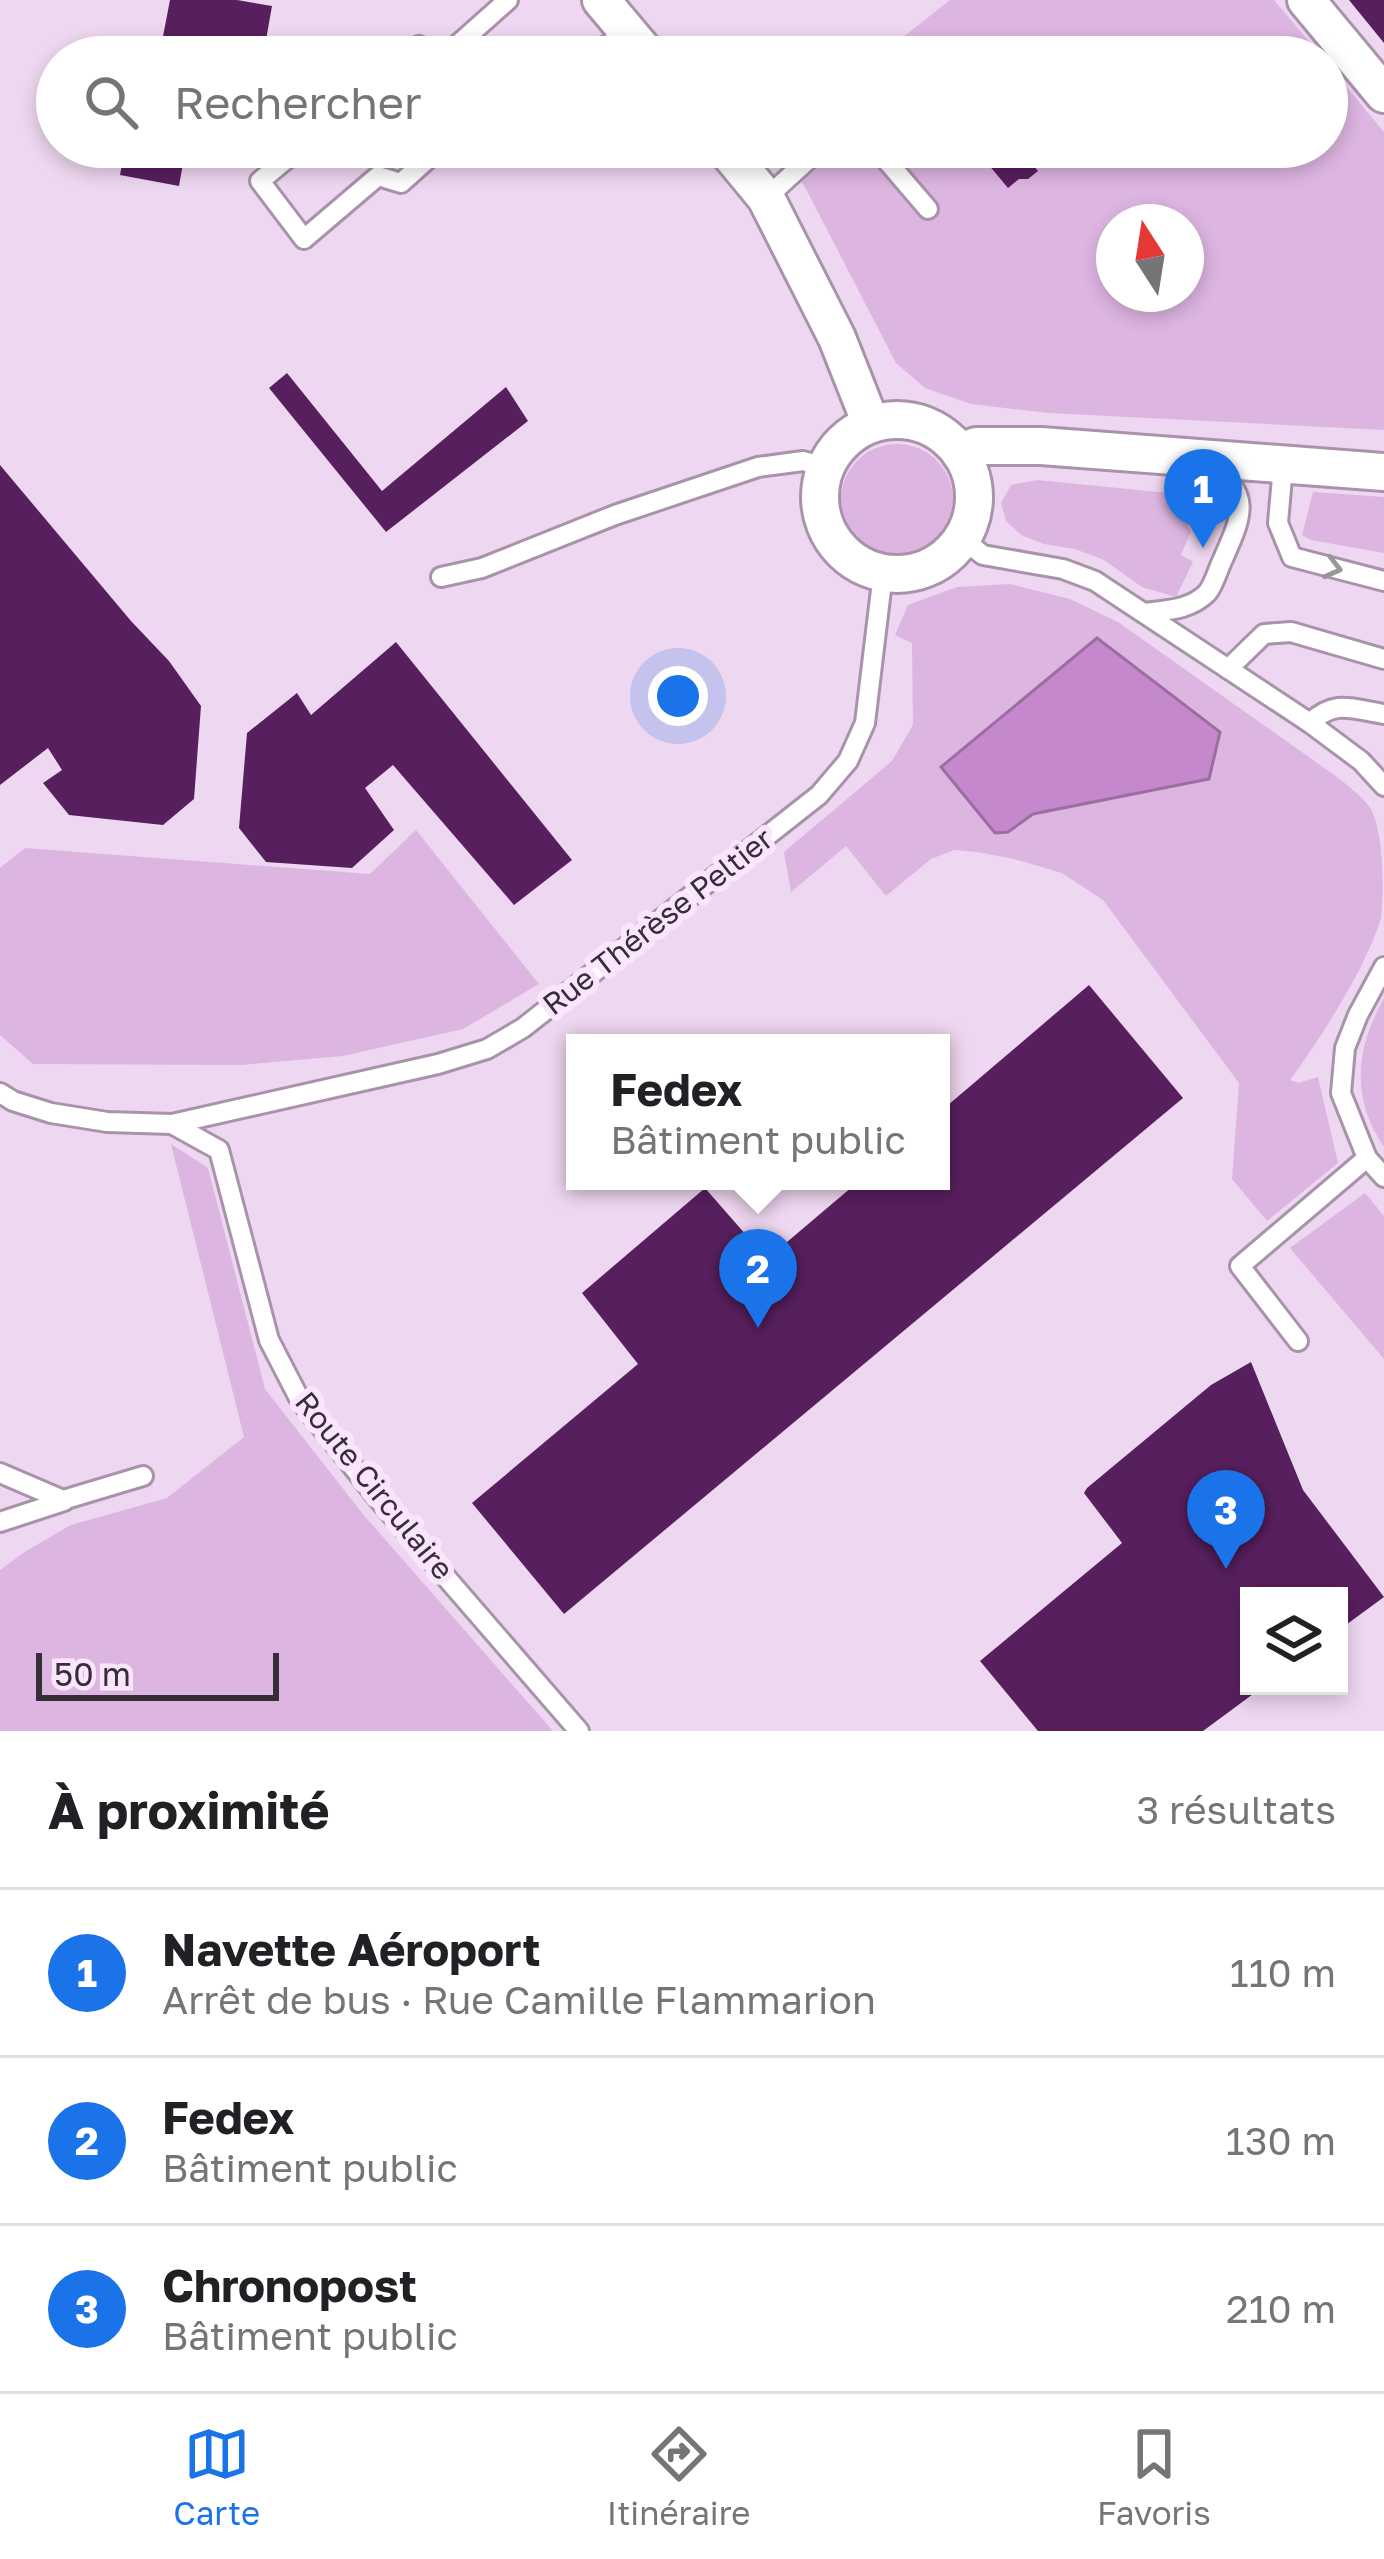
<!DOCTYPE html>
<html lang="fr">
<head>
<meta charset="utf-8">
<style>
  :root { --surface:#fff; --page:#f6f6f6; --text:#202124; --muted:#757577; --line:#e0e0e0; --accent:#1a73e8 }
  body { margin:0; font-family:"Golos Text",sans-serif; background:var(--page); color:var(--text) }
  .controls { position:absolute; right:36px; bottom:36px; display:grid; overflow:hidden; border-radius:0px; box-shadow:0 6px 18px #0003 }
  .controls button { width:108px; height:108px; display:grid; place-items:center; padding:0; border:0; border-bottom:3px solid var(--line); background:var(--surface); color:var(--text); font:60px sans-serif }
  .compass { position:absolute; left:1096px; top:204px; width:108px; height:108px; border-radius:50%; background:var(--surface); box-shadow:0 6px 18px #0003; rotate:348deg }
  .scale { position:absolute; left:36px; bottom:30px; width:243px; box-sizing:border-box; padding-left:12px; border:6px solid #362e37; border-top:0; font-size:33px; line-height:42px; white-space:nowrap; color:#362e37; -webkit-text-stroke:9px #fbe4fd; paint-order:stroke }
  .you { position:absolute; left:678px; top:696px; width:42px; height:42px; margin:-30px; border:9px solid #fff; border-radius:50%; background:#1a73e8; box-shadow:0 0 0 18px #1a73e833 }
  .badge { display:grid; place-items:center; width:78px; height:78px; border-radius:50%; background:var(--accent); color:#fff; font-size:39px; font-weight:700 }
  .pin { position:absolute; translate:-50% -99px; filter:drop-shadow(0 3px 6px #0008) }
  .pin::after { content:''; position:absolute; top:63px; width:42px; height:36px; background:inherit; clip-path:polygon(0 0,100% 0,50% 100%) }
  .popup { position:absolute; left:566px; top:1034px; width:384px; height:156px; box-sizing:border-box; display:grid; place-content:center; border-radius:0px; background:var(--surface); filter:drop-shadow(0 3px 9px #0005); font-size:39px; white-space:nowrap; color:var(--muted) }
  .popup b { font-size:45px; color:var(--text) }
  .popup::after { content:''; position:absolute; left:50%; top:100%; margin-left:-24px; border:24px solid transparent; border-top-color:var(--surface) }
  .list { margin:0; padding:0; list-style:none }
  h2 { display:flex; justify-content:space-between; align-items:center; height:156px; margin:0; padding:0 48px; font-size:51px }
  h2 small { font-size:39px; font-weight:400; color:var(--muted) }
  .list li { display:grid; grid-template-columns:78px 1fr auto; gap:36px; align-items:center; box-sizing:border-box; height:168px; padding:0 48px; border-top:3px solid var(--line) }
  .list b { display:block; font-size:45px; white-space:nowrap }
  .list p { margin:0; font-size:39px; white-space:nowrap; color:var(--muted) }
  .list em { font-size:39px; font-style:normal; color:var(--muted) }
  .icon { flex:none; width:66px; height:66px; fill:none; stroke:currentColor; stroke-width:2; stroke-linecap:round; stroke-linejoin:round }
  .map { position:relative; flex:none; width:1384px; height:1731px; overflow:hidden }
  .search { position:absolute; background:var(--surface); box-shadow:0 6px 18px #0003; left:36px; right:36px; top:36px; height:132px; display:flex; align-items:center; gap:30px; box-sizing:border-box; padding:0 42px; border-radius:66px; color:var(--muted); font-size:45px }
  .sheet { height:660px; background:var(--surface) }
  nav { display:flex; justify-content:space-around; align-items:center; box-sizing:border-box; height:168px; border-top:3px solid var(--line); background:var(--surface); font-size:33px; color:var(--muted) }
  nav a { display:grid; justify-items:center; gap:6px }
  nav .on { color:var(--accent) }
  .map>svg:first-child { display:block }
  .green { fill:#ddb5e1; fill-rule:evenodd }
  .water { fill:#c688cd; stroke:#9b6da0; stroke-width:3 }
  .building { fill:#581f5e }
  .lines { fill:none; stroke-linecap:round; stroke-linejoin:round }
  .lane-casing { stroke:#a993ab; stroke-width:24 }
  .street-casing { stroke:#a993ab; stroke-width:42 }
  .lane { stroke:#fff; stroke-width:18 }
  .street { stroke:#fff; stroke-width:36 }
  .oneway { stroke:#9a969b }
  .labels { text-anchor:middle; stroke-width:12; stroke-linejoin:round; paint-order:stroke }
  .street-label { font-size:30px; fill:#362e37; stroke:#fbe4fd }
</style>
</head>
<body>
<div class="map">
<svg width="1384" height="1731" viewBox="0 0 1384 1731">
  <rect width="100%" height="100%" fill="#eed7f0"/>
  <g class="green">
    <path d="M950,0h324l48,57h-444z"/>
    <path d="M1327,63l57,69v298l-335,-17 -78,-9 -46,-16 -29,-25 -90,-174 -26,-42h547zM1114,222h72v72h-72z"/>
    <circle cx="897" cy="500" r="56"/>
    <path d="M1037,480l162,16 -11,31 3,4 -10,24 12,7 -17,35 -34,-10 -38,-27 -29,-11 -31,-5 -23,-9 -15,-14 -5,-18 10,-18z"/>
    <path d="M1313,492l71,5v56l-73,-13 -9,-5z"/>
    <path d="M1010,584l60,15 48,23 219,155c11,9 26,20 34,32 13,26 13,81 10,109 -15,50 -60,120 -91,162l9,3 19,-6 20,86 -71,58 -35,-42 7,-96 -136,-183 -41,-27 -48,-14 -37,-7 -23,-2 -23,9 -45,37 -40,-50 -55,46 -7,-40 108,-91 21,-36 -1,-82 -17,-8 13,-30 49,-18zM1220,732l-11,47 -176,35z"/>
    <path d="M416,830l123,154 -76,45 -120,27 -102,9 -208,-1 -33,-29v-167l25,-20 345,26z"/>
    <path d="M1384,998v149c-34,-50 -28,-99 0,-149z"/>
    <path d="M171,1144l37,24 57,221 97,124 191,218h-553v-161l26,-19 45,-26 96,-27 77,-61z"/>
    <path d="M1365,1193l19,23v143l-94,-111z"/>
  </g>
  <path class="water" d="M1097,638l123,94 -11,47 -176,35 -25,18 -13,1 -54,-66z"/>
  <g class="building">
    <path d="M170,0h67l35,6 -9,51h-104z"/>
    <path d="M1349,0h35v43z"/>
    <path d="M125,147h61l-7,39 -59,-11z"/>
    <path d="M961,147h74l-10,8 13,16 -10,8h-9l-11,9 -20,-24z"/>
    <path d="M287,373l95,118 124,-104 22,34 -142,111 -117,-144z"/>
    <path d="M0,465l131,156 38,40 32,45 -7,93 -31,26 -94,-10 -26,-32 19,-13 -14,-22 -48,37z"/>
    <path d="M396,642l176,218 -58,45 -121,-140 -28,23 29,42 -42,38 -86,-6 -27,-34 8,-95 50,-40 14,22z"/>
    <path d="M1089,985l94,113 -619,516 -92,-111 166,-139 -56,-71 123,-105 62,71 92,-78h82v-70z"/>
    <path d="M1251,1362l52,128 81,107 -45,33v-34h-90v90h15l-61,45h-165l-58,-70 142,-118 -38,-50 3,-5 124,-103z"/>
  </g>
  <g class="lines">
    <defs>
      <g id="lane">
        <path d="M406,57l13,-11 19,11"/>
        <path d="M444,57l64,-57"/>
        <path d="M587,57l41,-24"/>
        <path d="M301,147l-41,34 44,58 74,-63 23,7 40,-36"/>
        <path d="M875,147l53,62"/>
        <path d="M766,198l56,-51"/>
        <path d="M1283,466l-5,57 14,34 92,24"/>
        <path d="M962,539l21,16 80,14 32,12 215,142 51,38 23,25"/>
        <path d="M441,577l41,-9 133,-53 143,-48 45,-6 22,6"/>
        <path d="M1145,613c22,-3 45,-3 62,-20 7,-8 11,-24 16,-34 19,-43 31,-67 -17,-94"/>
        <path d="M1228,669l36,-35 27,-2 93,27"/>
        <path d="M1310,723c25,-24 42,-14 74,-9"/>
        <path d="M1384,967l-26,48 -13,33 -4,45 26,65 17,19"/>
        <path d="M0,1093l13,8 38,12 56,9 65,2 47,26 50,190 31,60 80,101 199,230"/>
        <path d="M172,1124l266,-60 49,-15 36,-21 296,-233 29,-34 17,-38 18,-150"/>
        <path d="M1298,1341l-58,-75 127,-108"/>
        <path d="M0,1473l63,27 80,-24"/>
        <path d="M0,1522l64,-21"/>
      </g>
      <g id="street">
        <path d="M601,0l48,57"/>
        <path d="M1306,0l78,94"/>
        <path d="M724,147l42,51 71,140 34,86"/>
        <circle cx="897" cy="497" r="77"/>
        <path d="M960,453l16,-7h65l343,26"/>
      </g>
    </defs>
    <use href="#lane" class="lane-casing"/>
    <use href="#street" class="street-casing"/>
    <use href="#lane" class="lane"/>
    <use href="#street" class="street"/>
  </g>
  <defs><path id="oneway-chevron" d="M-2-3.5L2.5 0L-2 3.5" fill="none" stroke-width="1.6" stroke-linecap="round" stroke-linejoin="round" transform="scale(3)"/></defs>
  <use class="oneway" href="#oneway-chevron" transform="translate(1333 568) rotate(14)"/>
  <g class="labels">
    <g class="street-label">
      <text transform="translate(658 922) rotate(-38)" y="10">Rue Thérèse Peltier</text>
      <text transform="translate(374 1486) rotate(51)" y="10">Route Circulaire</text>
    </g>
  </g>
</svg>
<div class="controls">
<button><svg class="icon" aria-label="layers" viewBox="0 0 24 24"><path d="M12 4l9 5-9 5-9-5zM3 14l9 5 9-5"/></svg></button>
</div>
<svg class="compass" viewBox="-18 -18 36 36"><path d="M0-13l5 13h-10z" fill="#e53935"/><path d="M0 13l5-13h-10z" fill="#757577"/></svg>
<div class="scale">50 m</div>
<div class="you"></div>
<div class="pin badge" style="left:1203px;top:548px">1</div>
<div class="pin badge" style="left:758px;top:1328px">2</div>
<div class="popup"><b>Fedex</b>Bâtiment public</div>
<div class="pin badge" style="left:1226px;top:1569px">3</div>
<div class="search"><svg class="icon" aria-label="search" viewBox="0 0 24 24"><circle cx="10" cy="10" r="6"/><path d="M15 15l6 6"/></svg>Rechercher</div>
</div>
<section class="sheet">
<h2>À proximité<small>3 résultats</small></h2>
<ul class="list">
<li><span class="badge">1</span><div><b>Navette Aéroport</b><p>Arrêt de bus · Rue Camille Flammarion</p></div><em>110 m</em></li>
<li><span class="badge">2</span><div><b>Fedex</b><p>Bâtiment public</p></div><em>130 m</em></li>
<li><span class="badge">3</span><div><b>Chronopost</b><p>Bâtiment public</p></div><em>210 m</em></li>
</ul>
</section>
<nav>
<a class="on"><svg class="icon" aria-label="map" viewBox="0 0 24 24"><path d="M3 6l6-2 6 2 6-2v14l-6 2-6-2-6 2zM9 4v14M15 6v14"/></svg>Carte</a>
<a><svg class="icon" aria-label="directions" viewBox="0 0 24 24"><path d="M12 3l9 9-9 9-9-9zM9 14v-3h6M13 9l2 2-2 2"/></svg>Itinéraire</a>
<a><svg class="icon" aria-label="saved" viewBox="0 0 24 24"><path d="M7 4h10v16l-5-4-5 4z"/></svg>Favoris</a>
</nav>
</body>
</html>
